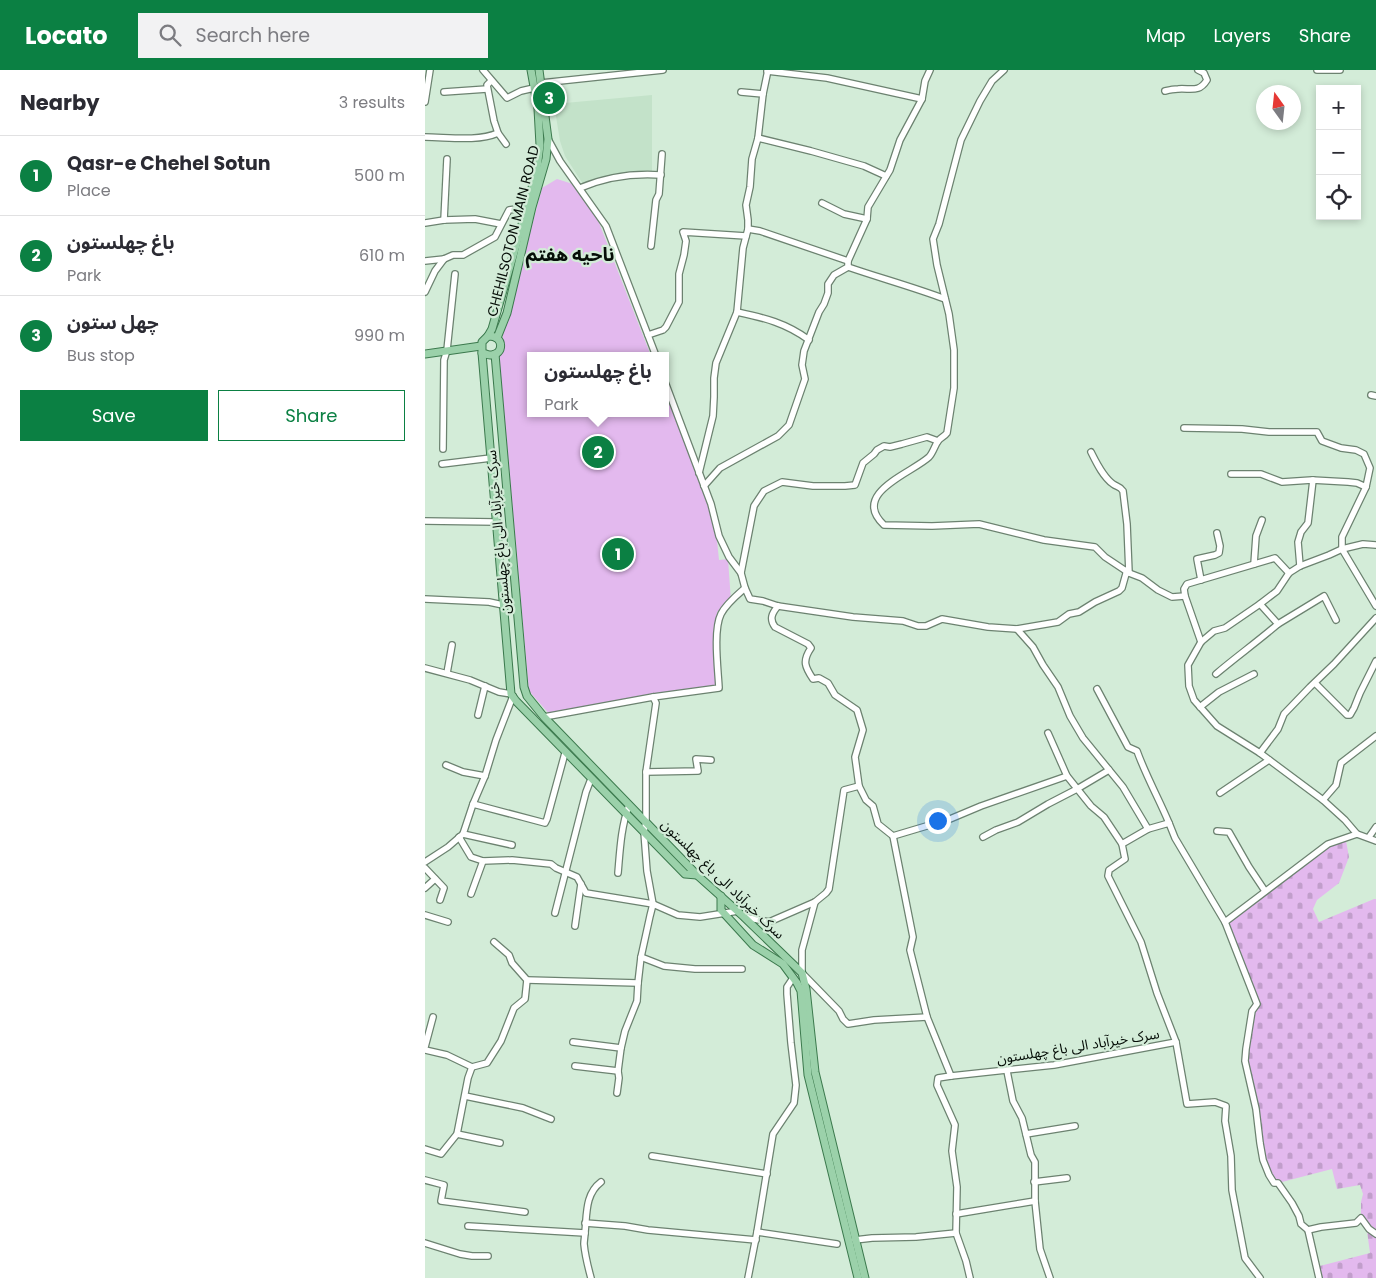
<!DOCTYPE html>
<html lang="en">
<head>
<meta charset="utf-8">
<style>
  :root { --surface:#fff; --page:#f2f2f3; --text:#2b2b33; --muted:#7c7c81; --line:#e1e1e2; --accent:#0b8043 }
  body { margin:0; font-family:Poppins,"Noto Sans Arabic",sans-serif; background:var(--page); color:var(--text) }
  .controls { position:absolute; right:15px; top:15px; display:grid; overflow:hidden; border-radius:0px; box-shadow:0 2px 8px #0003 }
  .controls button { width:45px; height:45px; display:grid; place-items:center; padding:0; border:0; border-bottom:1px solid var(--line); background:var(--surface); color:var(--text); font:25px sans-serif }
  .compass { position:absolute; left:831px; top:15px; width:45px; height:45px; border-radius:50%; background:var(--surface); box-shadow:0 2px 8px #0003; rotate:345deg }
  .you { position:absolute; left:512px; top:750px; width:18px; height:18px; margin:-12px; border:4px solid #fff; border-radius:50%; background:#1a73e8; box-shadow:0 0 0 8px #1a73e833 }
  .badge { display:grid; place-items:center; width:32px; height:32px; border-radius:50%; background:var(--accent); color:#fff; font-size:16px; font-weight:700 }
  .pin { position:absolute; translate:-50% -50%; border:2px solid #fff; box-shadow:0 1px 5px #0006 }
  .popup { position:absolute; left:102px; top:282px; width:142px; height:65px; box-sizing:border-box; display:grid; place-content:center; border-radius:0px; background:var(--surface); filter:drop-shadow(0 1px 4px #0005); font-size:16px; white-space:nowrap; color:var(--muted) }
  .popup b { font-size:19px; color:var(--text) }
  .popup::after { content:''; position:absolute; left:50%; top:100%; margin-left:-10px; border:10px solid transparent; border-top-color:var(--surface) }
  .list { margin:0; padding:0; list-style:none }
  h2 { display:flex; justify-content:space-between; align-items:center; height:65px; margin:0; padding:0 20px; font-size:21px }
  h2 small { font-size:16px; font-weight:400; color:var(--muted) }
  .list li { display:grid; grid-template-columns:32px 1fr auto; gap:15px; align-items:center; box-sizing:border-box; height:80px; padding:0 20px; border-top:1px solid var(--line) }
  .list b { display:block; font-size:19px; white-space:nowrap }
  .list p { margin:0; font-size:16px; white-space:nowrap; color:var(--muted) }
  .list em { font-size:16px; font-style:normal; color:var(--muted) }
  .actions { display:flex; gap:10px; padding:15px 20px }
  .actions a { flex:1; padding:11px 0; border:1px solid var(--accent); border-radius:0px; text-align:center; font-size:18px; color:var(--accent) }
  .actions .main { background:var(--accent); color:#fff }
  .icon { flex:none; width:28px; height:28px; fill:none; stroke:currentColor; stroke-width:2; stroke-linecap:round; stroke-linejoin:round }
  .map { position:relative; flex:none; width:951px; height:1208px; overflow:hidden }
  header { display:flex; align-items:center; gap:30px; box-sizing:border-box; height:70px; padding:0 25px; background:var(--accent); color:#fff }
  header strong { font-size:24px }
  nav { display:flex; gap:28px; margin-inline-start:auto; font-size:18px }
  .search { width:350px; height:45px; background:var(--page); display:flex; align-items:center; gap:12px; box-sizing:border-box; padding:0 18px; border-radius:0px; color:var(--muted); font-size:19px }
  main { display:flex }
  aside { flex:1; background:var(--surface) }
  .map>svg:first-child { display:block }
  .built { fill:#c3e2c9 }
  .green { fill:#e3b9ee }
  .cemetery { fill:url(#cemetery-stones) }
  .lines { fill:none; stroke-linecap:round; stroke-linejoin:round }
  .minor-casing { stroke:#6c8270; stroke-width:8 }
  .major-casing { stroke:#3b794d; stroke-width:9 }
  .minor { stroke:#fff; stroke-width:5.5 }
  .major { stroke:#9bd1aa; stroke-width:7 }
  .labels { text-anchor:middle; stroke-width:4.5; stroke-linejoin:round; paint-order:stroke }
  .street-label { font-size:14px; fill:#060e08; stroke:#d3ecd8 }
  .district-label { font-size:19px; font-weight:bold; fill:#060e08; stroke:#d3ecd8 }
</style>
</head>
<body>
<header>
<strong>Locato</strong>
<div class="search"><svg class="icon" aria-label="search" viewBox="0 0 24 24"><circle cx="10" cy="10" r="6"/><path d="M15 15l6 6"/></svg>Search here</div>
<nav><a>Map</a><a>Layers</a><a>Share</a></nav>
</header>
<main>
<aside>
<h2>Nearby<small>3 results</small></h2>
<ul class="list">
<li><span class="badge">1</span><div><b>Qasr-e Chehel Sotun</b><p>Place</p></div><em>500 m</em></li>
<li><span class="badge">2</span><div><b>باغ چهلستون</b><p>Park</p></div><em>610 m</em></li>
<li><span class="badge">3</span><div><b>چهل ستون</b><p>Bus stop</p></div><em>990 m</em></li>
</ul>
<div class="actions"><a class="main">Save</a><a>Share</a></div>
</aside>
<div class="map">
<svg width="951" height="1208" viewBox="0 0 951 1208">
  <defs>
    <pattern id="cemetery-stones" width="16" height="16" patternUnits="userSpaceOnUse" patternTransform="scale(1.25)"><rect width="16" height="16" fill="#e3b9ee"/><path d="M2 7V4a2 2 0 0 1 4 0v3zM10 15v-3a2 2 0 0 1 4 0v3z" fill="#c19ecb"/></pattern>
  </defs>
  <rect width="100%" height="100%" fill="#d3ecd8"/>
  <path class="built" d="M227,25v77l-31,1 -38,11 -18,-28 -5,-15 -6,-37z"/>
  <path class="green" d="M132,109l19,6 20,30 55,141h-120v57h134l1,-19 49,127 4,39 9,-1 3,42 -14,11 1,75 -167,29 -22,-25 -30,-335 3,-8 1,-14 39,-146z"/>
  <path class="cemetery" d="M921,771l3,16 -10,26 -22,17 -4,9 6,13 55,-23h2v379h-57l-3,-11 54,-14 -3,-22 -6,-13v-16l2,-8 -3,-9 -23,4 -5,-20 -54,14 -9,-8 -24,-114 5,-31 7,-26 -32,-82 68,-47 28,-24 9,-5z"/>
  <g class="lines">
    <defs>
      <g id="minor">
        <path d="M58,0l24,28 14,-7 13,-3"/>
        <path d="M579,0l-12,11 -12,20 -19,39 -22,84 -6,15 4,26 12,49 5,36v38l-7,45c-2,3 -7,5 -9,8 -3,4 -5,12 -9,16 -17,16 -79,36 -45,68l48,1 47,-2 65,16 51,7 10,10 24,16 13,5 16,12 14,7 13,-1"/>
        <path d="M892,0h23"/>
        <path d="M342,1l60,7 95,21"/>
        <path d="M66,11l-4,4 7,36 4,12 8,11"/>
        <path d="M116,13l122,-13"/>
        <path d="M740,21c4,-1 8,-2 13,-2 13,-1 21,4 29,-9l-3,-7 -6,-3"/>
        <path d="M19,22l43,-3"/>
        <path d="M316,22l22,2"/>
        <path d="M0,32l5,-32"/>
        <path d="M0,67c22,0 52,5 73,-4"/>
        <path d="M333,68l53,13 53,15 22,10"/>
        <path d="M123,69l12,22 46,65 50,130"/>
        <path d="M155,118c26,-11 52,-15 81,-13"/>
        <path d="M397,133l22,11 23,5"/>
        <path d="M19,150l3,-61"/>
        <path d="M0,153l19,-3 31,-1 26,5"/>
        <path d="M323,159l12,2 88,30"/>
        <path d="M226,176l5,-46 3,-6 3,-40"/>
        <path d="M0,191l19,-2 9,-4h10l32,-18 14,-27 21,-3"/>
        <path d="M423,197c32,11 65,20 97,32"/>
        <path d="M0,222l10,-21 9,-12"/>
        <path d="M312,242c28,6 49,11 72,28"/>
        <path d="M223,265l15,-5 3,-3 13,-25v-28l5,-19 2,-14 -3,-9 63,4"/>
        <path d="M240,312l46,122 8,32 10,21 12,16 4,15 5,11 13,2 15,5 75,11 50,4 15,5h8l16,-7 46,8 29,2 16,18 10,18 15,22 12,29 13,22 40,49 25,42"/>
        <path d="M946,325l5,1"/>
        <path d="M759,358l58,1 27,3h48l5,9 19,7 15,2 8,4 6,14 -4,19 -24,50v12l34,57"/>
        <path d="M18,379l1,-89 3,-10 8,-76"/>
        <path d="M666,382c5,10 12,25 22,32 4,3 7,2 10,7l4,33 2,49"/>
        <path d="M17,394l49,-6"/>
        <path d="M274,403l14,-57 1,-19v-19l2,-15 21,-51 6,-64 5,-19v-9l-2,-15 4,-18 2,-28 6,-21 5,-44 5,-24"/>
        <path d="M806,404h30l21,8 30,-2 36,2 9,1 9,4"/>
        <path d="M279,416l16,-18 58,-32 11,-11 16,-46 -3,-14 2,-14 15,-39 5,-8 4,-11v-9l6,-9 14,-8v-6l19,-42 1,-12 22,-37 10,-30 22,-41 3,-18 5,-11"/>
        <path d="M0,451l71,1"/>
        <path d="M951,475l-13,-1 -21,5 -13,6 -29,11 -11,7 -12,18 -17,13 -35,24 -11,3 -13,11 -13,23 1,21 5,14 23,26 43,27 63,47 22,20 12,14 19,7"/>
        <path d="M829,494l2,-28 6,-16"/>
        <path d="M875,496l-2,-24 3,-10 7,-9 5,-43"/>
        <path d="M316,503l13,-67 10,-15 18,-9 31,4h32l10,-1 8,-22 11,-9 3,-4 7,-4 6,1 12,-3 25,-7 11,4"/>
        <path d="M776,510l-4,-21 18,-4 4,-2 1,-7 -3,-13"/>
        <path d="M0,529l64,3 14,3"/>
        <path d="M353,536c-6,7 -9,13 -3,21l33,17 3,4c-9,13 -6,19 2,31l6,-1 9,5 7,12 22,15 6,20 -8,27 4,29 7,14 7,6 5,18 15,12 20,101 -3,13 17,67 24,59 103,-11 122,-23 -19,-49 -16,-51 -33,-66 1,-6 16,-11 -3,-15 26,-15 21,-6 6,15 50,84 32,82 -5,7 -6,38 -1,12 11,48 4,34 3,17 6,15 5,8h4l14,20 7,13 2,8 7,6 11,48"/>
        <path d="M853,554l46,-28 12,24"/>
        <path d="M592,559l41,-7 11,-8 10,-2 16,-10 24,-11 3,-3 5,-18"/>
        <path d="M776,572l-16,-46 -1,-7 3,-5 88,-26 14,15"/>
        <path d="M0,598l45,12 29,12 12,2"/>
        <path d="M22,603l5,-28"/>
        <path d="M791,604c20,-17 41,-32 62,-50l-18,-20"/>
        <path d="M890,613l32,32h3l4,-7 6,-15 16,-32"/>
        <path d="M672,619l31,58 9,4c9,25 22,48 32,72"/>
        <path d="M775,637l19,-15 35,-18"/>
        <path d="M53,645l7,-29"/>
        <path d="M119,647l109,-20 66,-9c-1,-19 -6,-58 2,-74 5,-10 16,-19 24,-26"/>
        <path d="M623,663l19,43 24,30 13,11 18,27"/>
        <path d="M835,683l18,-24 6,-15 26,-27 24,-23 42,-46"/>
        <path d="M21,695l17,7 22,4"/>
        <path d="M221,702l52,-1 -2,-12 15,1"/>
        <path d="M795,723l49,-33"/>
        <path d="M898,730l13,-15 5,-22 35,-27"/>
        <path d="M48,734l72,19 2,-4 18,-66"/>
        <path d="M792,761l12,1 20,35 16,24"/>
        <path d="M38,764l49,11"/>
        <path d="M468,766l57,-17 31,-13 86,-30"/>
        <path d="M34,767l12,20 12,4 29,-1 39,4 5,4 21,9 9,16 67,11 25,11 22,2 38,-6"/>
        <path d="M558,767l13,-7 22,-8 30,-18 29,-15 32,-19"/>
        <path d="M944,767l7,-10"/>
        <path d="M0,792l23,-15 15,-13 10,-30 12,-28 11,-36 17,-44"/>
        <path d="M0,798l19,20 -4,12"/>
        <path d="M193,803c2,-23 3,-46 11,-68"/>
        <path d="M0,818l10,-9"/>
        <path d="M46,824l12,-33"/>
        <path d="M390,832l-13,48v23l37,38 4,8 5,5 26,-4 53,-3"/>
        <path d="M130,843l31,-121 5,-13"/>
        <path d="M0,845l23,7"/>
        <path d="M319,847l25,5 46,-20 11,-9 3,-4 15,-99 15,-4"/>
        <path d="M800,852l103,-78 29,-10"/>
        <path d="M150,856l6,-42"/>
        <path d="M216,887l23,9 31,3h47"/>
        <path d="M102,910l111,3"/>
        <path d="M148,972l48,6"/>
        <path d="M751,972l11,62 28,-2 11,4 -1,15 6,35 1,34 13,68 15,20"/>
        <path d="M0,977l8,-30"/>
        <path d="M0,980l22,5 25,12 15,-4 14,-22 13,-33 11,-9 2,-19 -15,-17 -3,-8 -15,-13"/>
        <path d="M150,996l43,5"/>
        <path d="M582,1001l6,30 9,17 9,37 4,7v39l5,48 10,29"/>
        <path d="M526,1006l-13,2 -1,7 18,40 -3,26 5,36 -1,46 10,28 4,17"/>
        <path d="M192,1023l2,-15 -1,-7 3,-23 4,-17 12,-30 1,-18 3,-26 9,-41 3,-12 -6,-33 -3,-39 2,-11v-49l10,-69 -3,-6"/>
        <path d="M40,1026l58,12 28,11"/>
        <path d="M32,1064l43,9"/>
        <path d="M601,1064l49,-8"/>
        <path d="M0,1079l16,5 16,-20 11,-56 4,-11"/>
        <path d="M227,1086l115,18"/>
        <path d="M0,1110l19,5 -3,16 84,11"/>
        <path d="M609,1112l33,-4"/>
        <path d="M531,1144l79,-13"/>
        <path d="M160,1153l40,3 23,4 108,10"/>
        <path d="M43,1156l117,7"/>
        <path d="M883,1160l13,-3 35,-4 5,-5 8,11 7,5"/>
        <path d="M332,1162l80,12"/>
        <path d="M430,1170l17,-2 44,-1 40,-4"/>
        <path d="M0,1173l35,11 12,2h16"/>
        <path d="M166,1208c-3,-11 -6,-23 -7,-34 0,-4 1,-8 1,-12 2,-18 0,-38 16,-50"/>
        <path d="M323,1208l9,-46 16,-98 21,-31 2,-18 -5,-42 -4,-49v-7l6,-9"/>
      </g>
      <g id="major">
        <path d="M63,266l4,-7 35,-122 10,-39 3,-23 -2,-36 -7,-39"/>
        <path d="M63,266c17,-1 16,20 2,19 -3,0 -6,-2 -8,-2v-11z"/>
        <path d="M72,268l10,-25 25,-106 14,-48 2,-20 -9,-69"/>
        <path d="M57,283l29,341 5,7 169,173 12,1"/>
        <path d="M0,284l56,-8"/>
        <path d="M70,284l29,333 3,9 17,21 153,158 47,42 58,56 4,16 9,83 50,206"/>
        <path d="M296,826v14l32,35 30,19 14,19 4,8 7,84 50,203"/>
      </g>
    </defs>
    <use href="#minor" class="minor-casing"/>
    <use href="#major" class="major-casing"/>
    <use href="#minor" class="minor"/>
    <use href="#major" class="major"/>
  </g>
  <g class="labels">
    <g class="street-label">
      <text transform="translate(88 161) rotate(-76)" y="5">CHEHILSOTON MAIN ROAD</text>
      <text transform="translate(73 462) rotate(-95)" y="5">سرک خیرآباد الی باغ چهلستون</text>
      <text transform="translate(298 809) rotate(44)" y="5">سرک خیرآباد الی باغ چهلستون</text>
      <text transform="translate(653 976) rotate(-9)" y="5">سرک خیرآباد الی باغ چهلستون</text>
    </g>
    <g class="district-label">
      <text x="145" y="191">ناحیه هفتم</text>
    </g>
  </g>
</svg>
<div class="controls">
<button>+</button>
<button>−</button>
<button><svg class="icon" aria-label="locate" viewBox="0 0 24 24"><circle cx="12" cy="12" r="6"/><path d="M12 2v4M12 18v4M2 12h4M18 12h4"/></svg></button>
</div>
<svg class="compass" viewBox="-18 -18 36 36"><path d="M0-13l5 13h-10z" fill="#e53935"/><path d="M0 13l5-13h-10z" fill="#7c7c81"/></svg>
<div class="you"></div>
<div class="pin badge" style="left:193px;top:484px">1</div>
<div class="pin badge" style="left:173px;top:382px">2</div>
<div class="popup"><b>باغ چهلستون</b>Park</div>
<div class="pin badge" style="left:124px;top:28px">3</div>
</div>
</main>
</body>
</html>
